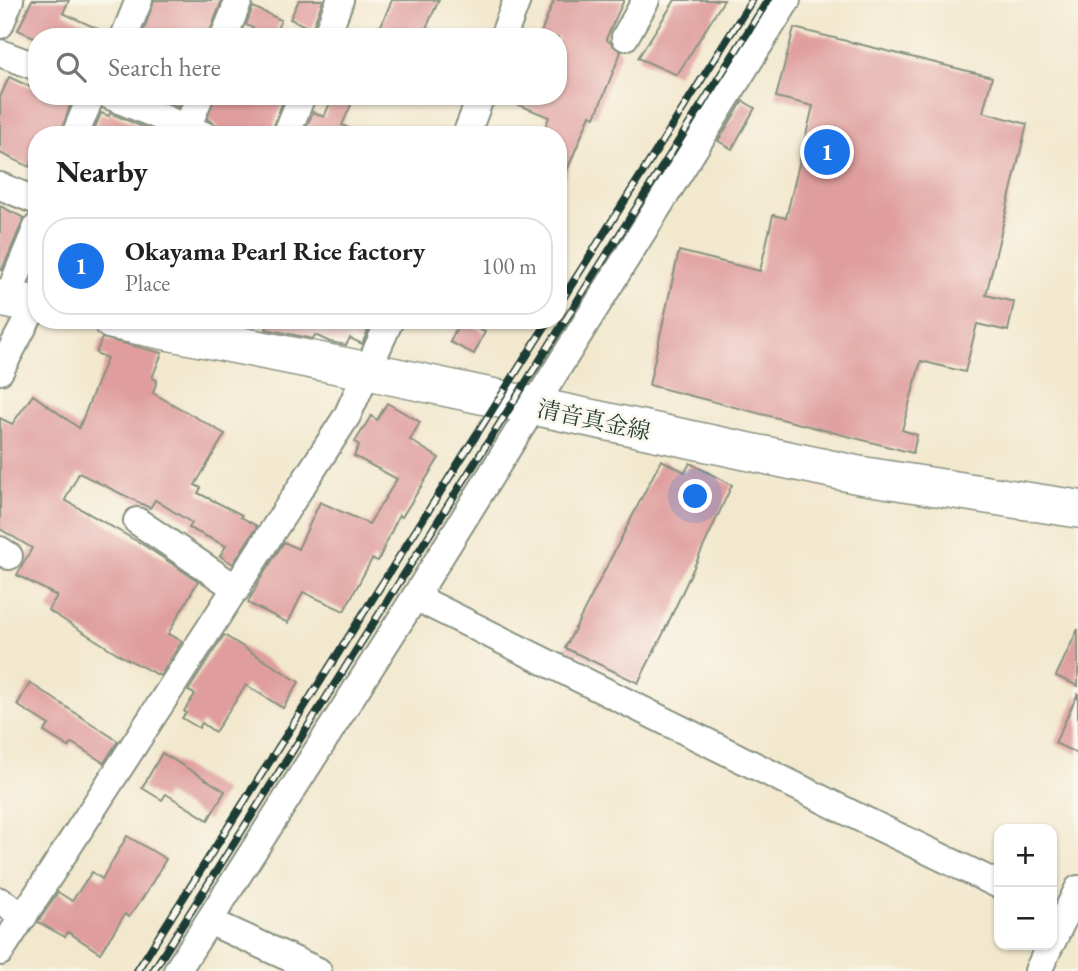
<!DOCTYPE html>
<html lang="en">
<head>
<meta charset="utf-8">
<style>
  :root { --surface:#fff; --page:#f6f6f6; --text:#202124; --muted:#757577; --line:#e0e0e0; --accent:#1a73e8 }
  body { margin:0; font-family:"EB Garamond","Noto Serif JP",serif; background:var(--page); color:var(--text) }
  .controls { position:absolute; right:21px; bottom:21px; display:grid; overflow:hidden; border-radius:14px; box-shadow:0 2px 5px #0004 }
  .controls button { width:63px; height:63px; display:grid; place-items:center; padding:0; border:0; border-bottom:2px solid var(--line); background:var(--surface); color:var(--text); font:35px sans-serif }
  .you { position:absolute; left:696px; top:497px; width:24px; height:24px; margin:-18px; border:5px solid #fff; border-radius:50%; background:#1a73e8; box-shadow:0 0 0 10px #1a73e833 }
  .badge { display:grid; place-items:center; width:46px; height:46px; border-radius:50%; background:var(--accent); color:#fff; font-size:23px; font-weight:700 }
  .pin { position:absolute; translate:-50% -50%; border:4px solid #fff; box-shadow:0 2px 7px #0006 }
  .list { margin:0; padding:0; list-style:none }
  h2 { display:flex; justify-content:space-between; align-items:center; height:91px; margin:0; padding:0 28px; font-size:30px }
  h2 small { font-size:23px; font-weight:400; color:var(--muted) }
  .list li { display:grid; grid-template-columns:46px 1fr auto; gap:21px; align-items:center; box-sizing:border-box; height:98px; margin:0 14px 14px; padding:0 14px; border:2px solid var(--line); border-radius:28px }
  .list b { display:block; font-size:26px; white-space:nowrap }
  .list p { margin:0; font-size:23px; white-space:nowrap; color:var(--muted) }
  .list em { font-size:23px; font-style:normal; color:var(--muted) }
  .icon { flex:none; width:38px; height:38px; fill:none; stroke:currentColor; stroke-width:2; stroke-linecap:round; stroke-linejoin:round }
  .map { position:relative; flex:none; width:1078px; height:971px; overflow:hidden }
  .search { position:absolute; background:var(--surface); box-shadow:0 2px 5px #0004; left:28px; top:28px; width:539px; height:77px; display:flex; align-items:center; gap:18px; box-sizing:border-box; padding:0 24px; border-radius:28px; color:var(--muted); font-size:26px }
  .panel { position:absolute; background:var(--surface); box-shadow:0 2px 5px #0004; left:28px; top:126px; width:539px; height:203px; border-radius:28px }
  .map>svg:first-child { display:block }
  .building { fill:#df9e9d }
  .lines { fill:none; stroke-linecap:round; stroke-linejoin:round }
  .street-casing { stroke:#889281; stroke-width:30 }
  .secondary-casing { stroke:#889281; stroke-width:40 }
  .street { stroke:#fff; stroke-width:26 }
  .secondary { stroke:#fff; stroke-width:37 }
  .rail-casing { stroke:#1f3d34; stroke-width:8 }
  .rail { stroke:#fbf7ec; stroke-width:5; stroke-dasharray:16; stroke-linecap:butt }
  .labels { text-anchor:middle; stroke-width:5; stroke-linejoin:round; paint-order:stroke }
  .street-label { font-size:23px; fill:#1f3d34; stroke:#fbf7ec }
</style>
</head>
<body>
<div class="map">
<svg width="1078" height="971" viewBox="0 0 1078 971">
  <rect width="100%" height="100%" fill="#fbf7ec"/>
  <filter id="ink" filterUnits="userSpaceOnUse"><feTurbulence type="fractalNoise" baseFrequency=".0143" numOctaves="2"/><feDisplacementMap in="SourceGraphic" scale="14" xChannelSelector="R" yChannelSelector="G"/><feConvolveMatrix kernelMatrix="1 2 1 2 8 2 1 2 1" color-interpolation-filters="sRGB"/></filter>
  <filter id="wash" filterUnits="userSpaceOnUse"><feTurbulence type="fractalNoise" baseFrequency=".00686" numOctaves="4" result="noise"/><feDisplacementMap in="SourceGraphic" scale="28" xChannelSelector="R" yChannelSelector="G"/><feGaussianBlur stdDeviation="1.57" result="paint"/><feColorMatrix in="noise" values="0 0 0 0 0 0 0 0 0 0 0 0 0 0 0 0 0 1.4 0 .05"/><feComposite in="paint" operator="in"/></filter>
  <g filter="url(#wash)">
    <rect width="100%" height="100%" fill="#f2e8ce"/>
    <g id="blocks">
      <g class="building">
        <path d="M32,0h37l-6,13 46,21v3h-75l-16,-7z"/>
        <path d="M154,0h68l-13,34 -9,-4 -3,7h-46l-8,-4z"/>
        <path d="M299,0h24l-11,29 -22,-10z"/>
        <path d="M392,0h47l-17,37h-46z"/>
        <path d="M554,0h70l-18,39 15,13 -26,65 -5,-2 -31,75 -1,-55h-16l7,-18 -50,-20 59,-1v-59h-19z"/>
        <path d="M675,0h49l-47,75 -39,-17z"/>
        <path d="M253,7l28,13 -8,17 -27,-12z"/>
        <path d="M794,28l198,49 -9,35 44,12 -41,171 28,7 -6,29 -31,-7 -12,48 -44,-11 -19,69 15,5 -4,18 -264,-68 30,-134 81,20 13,-56 13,3 27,-112 -37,-9z"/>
        <path d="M9,77l28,13v6h27l8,4 -12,35h-23v18l-7,14 -30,-14v-56z"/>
        <path d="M152,96h31l-5,11z"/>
        <path d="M215,96h51l16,7 -11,32h-52l-3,-10 -9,-6z"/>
        <path d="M333,96h22l-13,29 22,10h-61l10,-23 11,5z"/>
        <path d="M743,101l12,7 -23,41 -14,-8z"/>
        <path d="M101,113l8,3 1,-3 52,22h-70z"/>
        <path d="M0,206l24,12 -22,52 -2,-1z"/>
        <path d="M263,320h110l-11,24 -12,-6 -4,7 -16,-3 -15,-7 -2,4 -47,-10 3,-5z"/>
        <path d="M460,321l25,11 -11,22 -24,-12z"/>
        <path d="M102,338l60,15 -10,25 5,2 -4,13 72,41 -30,51 6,3 -3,5 44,22 -1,2 16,9 -24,38 -13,-8 6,-10 -37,-18 3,-5 -37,-23 -5,8 -71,-35 -14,27 77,44 56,37 -30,53 14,7 -22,35 -37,-19 -75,-47 9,-14 -40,-21 15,-27 -32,-19v-111l12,6 21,-29 46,33 28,-70 -11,-5z"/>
        <path d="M387,403l33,19 -10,18 29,18 -37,59 -3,-2 -21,46 -6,-2 -28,52 -41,-19 -15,31 -40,-20 11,-22 25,-39 14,7 22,-47 49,22 28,-45 -43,-23 5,-11 -4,-3 16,-26 6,4z"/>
        <path d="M661,460l24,12 5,-9 42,22 -69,149 -25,49 -73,-35z"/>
        <path d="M1078,629v57l-22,-10z"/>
        <path d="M224,635l75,47 -16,26 -37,-23 -31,47 -13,-9 -3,5 -17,-10 4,-5 -2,-2 11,-17 -7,-3z"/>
        <path d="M30,683l88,58 -14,22 -32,-20 -3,4 -25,-15 5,-7 -32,-20z"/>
        <path d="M1078,693v61l-23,-11z"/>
        <path d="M162,753l63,38 -17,29 -42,-26 -4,6 -20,-12z"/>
        <path d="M127,836l39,23 -20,34 -17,24 -4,-3 -25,39 -32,-21 -3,5 -27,-15 20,-30 14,9 20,-29 10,7z"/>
      </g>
    </g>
  </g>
  <g filter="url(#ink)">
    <use href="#blocks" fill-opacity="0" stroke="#889281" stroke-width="2"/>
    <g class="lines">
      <defs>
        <g id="street">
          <path d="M0,25l10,-25"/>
          <path d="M124,37l15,-37"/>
          <path d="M224,37l15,-37"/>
          <path d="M326,37l14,-37"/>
          <path d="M503,37l14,-37"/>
          <path d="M625,37l21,-37"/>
          <path d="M0,53l37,14"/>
          <path d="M110,96l94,39"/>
          <path d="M187,128l13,-32"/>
          <path d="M75,135l16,-39"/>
          <path d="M286,135l16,-39"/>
          <path d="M466,135l15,-39"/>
          <path d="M0,186l37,15"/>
          <path d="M7,299l30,-72"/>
          <path d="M0,371l35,-66"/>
          <path d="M137,521l100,68"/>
          <path d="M0,550l9,6"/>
          <path d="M415,597l441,219 143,69"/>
          <path d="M0,901l24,15"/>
          <path d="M209,921l109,50"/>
          <path d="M1052,942l26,-53"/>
          <path d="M0,952l347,-536 43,-96"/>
          <path d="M177,971l238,-374 372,-597"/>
          <path d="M1038,971l12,-26"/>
        </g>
        <g id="secondary">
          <path d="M0,298l37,7"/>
          <path d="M111,320l257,51 491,104 219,34"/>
        </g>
      </defs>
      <use href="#street" class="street-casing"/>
      <use href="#secondary" class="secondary-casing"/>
      <use href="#street" class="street"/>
      <use href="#secondary" class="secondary"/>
      <defs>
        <g id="rail">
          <path d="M558,306l194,-306"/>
          <path d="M137,971l412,-651"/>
          <path d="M153,971l615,-971"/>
        </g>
      </defs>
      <use href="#rail" class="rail-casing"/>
      <use href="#rail" class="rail"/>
    </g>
  </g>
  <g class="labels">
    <g class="street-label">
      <text transform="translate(594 420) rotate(12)" y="8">清音真金線</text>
    </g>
  </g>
</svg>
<div class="controls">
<button>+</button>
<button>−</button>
</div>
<div class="you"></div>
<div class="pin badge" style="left:827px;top:152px">1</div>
<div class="search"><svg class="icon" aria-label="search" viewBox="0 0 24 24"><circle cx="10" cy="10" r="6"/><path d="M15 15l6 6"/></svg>Search here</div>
<section class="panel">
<h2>Nearby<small></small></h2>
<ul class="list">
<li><span class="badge">1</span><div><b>Okayama Pearl Rice factory</b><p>Place</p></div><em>100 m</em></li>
</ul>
</section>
</div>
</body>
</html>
